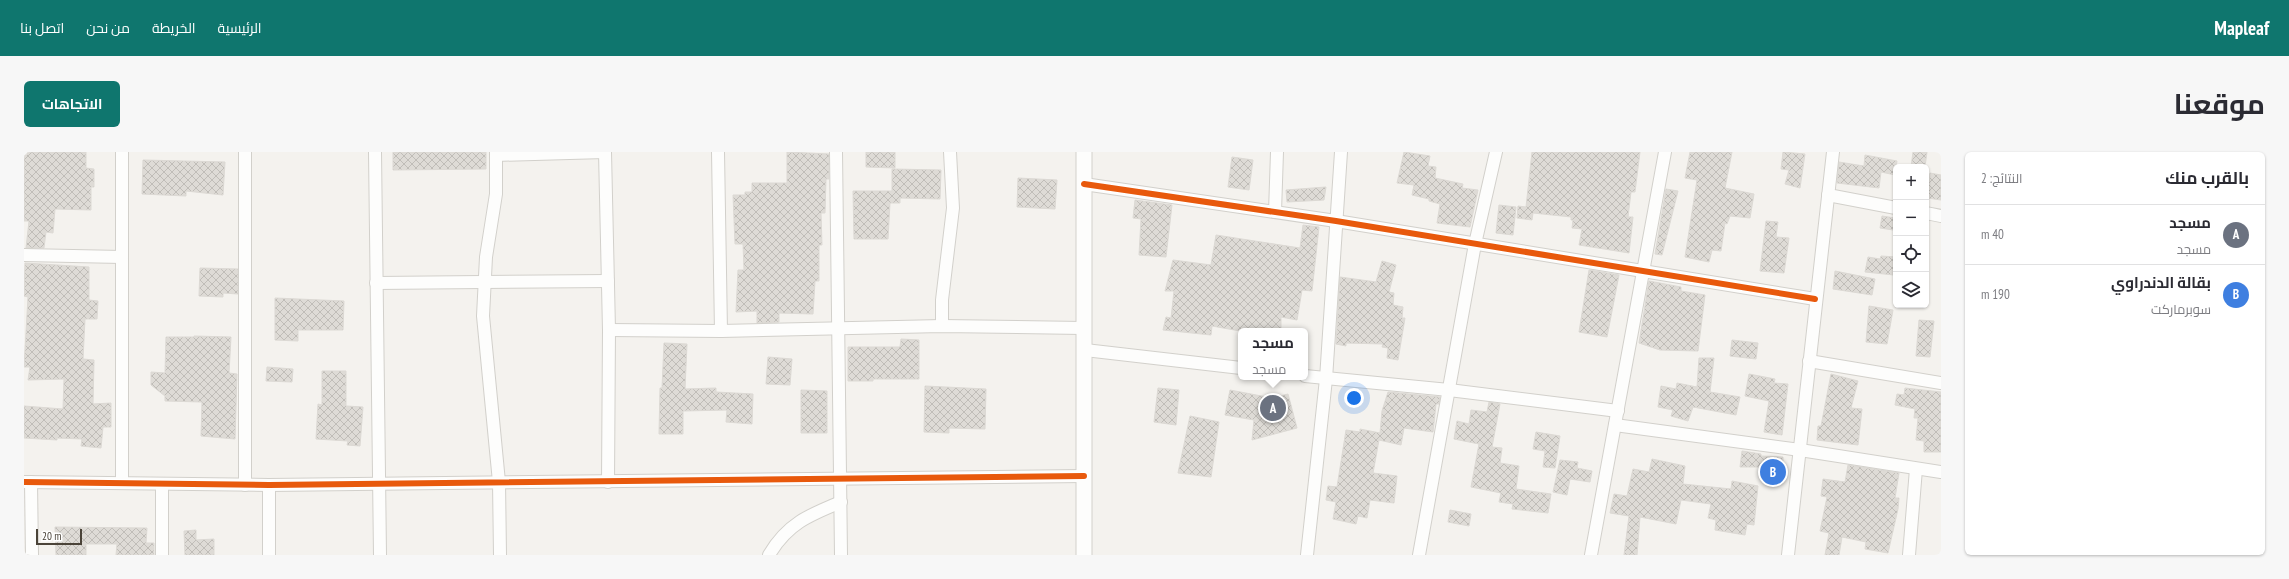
<!DOCTYPE html>
<html lang="ar">
<head>
<meta charset="utf-8">
<style>
  :root { --surface:#fff; --page:#f7f7f7; --text:#2b2b33; --muted:#7c7c81; --line:#e1e1e2; --accent:#0f766e }
  body { margin:0; font-family:"PT Sans Narrow",Cairo,sans-serif; background:var(--page); color:var(--text); direction:rtl }
  .controls { position:absolute; right:12px; top:12px; display:grid; overflow:hidden; border-radius:6px; box-shadow:0 1px 3px #0004 }
  .controls button { width:36px; height:36px; display:grid; place-items:center; padding:0; border:0; border-bottom:1px solid var(--line); background:var(--surface); color:var(--text); font:20px sans-serif }
  .scale { position:absolute; left:12px; bottom:10px; width:46px; box-sizing:border-box; padding-left:4px; border:2px solid #4b4439; border-top:0; font-size:11px; line-height:14px; white-space:nowrap; color:#4b4439; -webkit-text-stroke:3px #fff; paint-order:stroke }
  .you { position:absolute; left:1330px; top:246px; width:14px; height:14px; margin:-10px; border:3px solid #fff; border-radius:50%; background:#1a73e8; box-shadow:0 0 0 6px #1a73e833 }
  .badge { display:grid; place-items:center; width:26px; height:26px; border-radius:50%; background:var(--accent); color:#fff; font-size:13px; font-weight:700 }
  .pin { position:absolute; translate:-50% -50%; border:2px solid #fff; box-shadow:0 1px 4px #0006 }
  .popup { position:absolute; left:1214px; top:176px; width:70px; height:52px; box-sizing:border-box; display:grid; place-content:center; border-radius:6px; background:var(--surface); filter:drop-shadow(0 1px 3px #0005); font-size:13px; white-space:nowrap; color:var(--muted) }
  .popup b { font-size:15px; color:var(--text) }
  .popup::after { content:''; position:absolute; left:50%; top:100%; margin-left:-8px; border:8px solid transparent; border-top-color:var(--surface) }
  .list { margin:0; padding:0; list-style:none }
  h2 { display:flex; justify-content:space-between; align-items:center; height:52px; margin:0; padding:0 16px; font-size:17px }
  h2 small { font-size:13px; font-weight:400; color:var(--muted) }
  .list li { display:grid; grid-template-columns:26px 1fr auto; gap:12px; align-items:center; box-sizing:border-box; height:60px; padding:0 16px; border-top:1px solid var(--line) }
  .list b { display:block; font-size:15px; white-space:nowrap }
  .list p { margin:0; font-size:13px; white-space:nowrap; color:var(--muted) }
  .list em { font-size:13px; font-style:normal; color:var(--muted) }
  .icon { flex:none; width:22px; height:22px; fill:none; stroke:currentColor; stroke-width:2; stroke-linecap:round; stroke-linejoin:round }
  .map { position:relative; flex:none; width:1917px; height:403px; overflow:hidden; direction:ltr; border-radius:6px }
  header { display:flex; align-items:center; gap:24px; box-sizing:border-box; height:56px; padding:0 20px; background:var(--accent); color:#fff }
  header strong { font-size:19px }
  nav { display:flex; gap:22px; margin-inline-start:auto; font-size:14px }
  .intro { display:flex; align-items:center; justify-content:space-between; box-sizing:border-box; height:96px; padding:0 24px }
  h1 { margin:0; font-size:28px }
  .button { padding:10px 18px; border-radius:6px; background:var(--accent); color:#fff; font-size:14px; font-weight:700 }
  main { display:flex; gap:24px; padding:0 24px }
  aside { flex:1; background:var(--surface); border-radius:6px; box-shadow:0 1px 3px #0004 }
  .map>svg:first-child { display:block }
  .building { fill:url(#building-cross-hatch); stroke:#dcd9d4 }
  .lines { fill:none; stroke-linecap:round; stroke-linejoin:round }
  .minor-casing { stroke:#d2d0cb; stroke-width:14 }
  .tertiary-casing { stroke:#d2d0cb; stroke-width:17 }
  .minor { stroke:#fdfdfc; stroke-width:12 }
  .tertiary { stroke:#fdfdfc; stroke-width:15 }
  .cycleway-casing { stroke:#fff; stroke-width:8 }
  .cycleway { stroke:#e8590c; stroke-width:6 }
</style>
</head>
<body>
<header>
<strong>Mapleaf</strong>
<nav><a>الرئيسية</a><a>الخريطة</a><a>من نحن</a><a>اتصل بنا</a></nav>
</header>
<div class="intro"><h1>موقعنا</h1><a class="button">الاتجاهات</a></div>
<main>
<aside>
<h2>بالقرب منك<small>النتائج: 2</small></h2>
<ul class="list">
<li><span class="badge" style="background:#6b7280">A</span><div><b>مسجد</b><p>مسجد</p></div><em>40 m</em></li>
<li><span class="badge" style="background:#3f7fe0">B</span><div><b>بقالة الدندراوي</b><p>سوبرماركت</p></div><em>190 m</em></li>
</ul>
</aside>
<div class="map">
<svg width="1917" height="403" viewBox="0 0 1917 403">
  <defs>
    <pattern id="building-cross-hatch" width="8" height="8" patternUnits="userSpaceOnUse"><rect width="8" height="8" fill="#dedbd6"/><path d="M0 0l8 8M0 8l8-8" fill="none" stroke="#c0bdb8"/></pattern>
  </defs>
  <rect width="100%" height="100%" fill="#f4f2ee"/>
  <g class="building">
    <path d="M3,0h59v16l8,1v18h-3v23l-36,-1 -2,24 -7,-1 -2,16h-18l3,-27h-5v-66h3z"/>
    <path d="M369,0h93v17l-93,1z"/>
    <path d="M763,0l42,2v25h-3l-1,34h-4l1,32h-3v36h-4l-2,33 -34,-1v9l-22,1v-12l-21,1 2,-42h6l-1,-26h-8l-2,-49h12v-3h7v-9h35z"/>
    <path d="M842,0h29v16l-29,-1z"/>
    <path d="M1380,0l26,4 -2,10 8,1 -1,11 28,6 -1,4 16,2 -8,37 -33,-4 3,-19 -11,-3v-2l-17,-4 2,-10 -17,-2z"/>
    <path d="M1508,0h108l-5,40h-4l-3,25h5l-4,36 -50,-8 3,-16 -10,-1 1,-8h-2v-3l-38,-4 -1,7 -15,-2 1,-12 8,1z"/>
    <path d="M1666,0h42l-7,36 29,6 -4,24 -20,-2 -3,8 -2,-1 -4,28 -9,-1 -3,12 -24,-5 12,-77 -12,-2z"/>
    <path d="M1759,0l22,2 -5,34 -15,-4 4,-14 -8,-1z"/>
    <path d="M1889,0h14l-2,15h-14z"/>
    <path d="M1841,3l32,6 -2,14 -14,-3 -2,16 -42,-5 2,-21 25,4z"/>
    <path d="M1208,5l21,3 -4,30 -21,-3z"/>
    <path d="M119,8l82,2 -2,33 -37,-4v5l-44,-2z"/>
    <path d="M868,17l49,1 -1,29 -40,-1v5h-10l-2,36h-34l-1,-48h39z"/>
    <path d="M1906,21l11,2v25l-14,-2z"/>
    <path d="M994,26l39,2 -2,29 -38,-2z"/>
    <path d="M1302,35l-2,13 -37,2 -1,-12z"/>
    <path d="M1642,37l12,2 -16,64 -7,-1z"/>
    <path d="M1111,48l37,5 -6,52 -27,-2 2,-36 -8,-1z"/>
    <path d="M1475,53l17,2 -3,28 -17,-2z"/>
    <path d="M1858,64l13,2 -2,12 -13,-2z"/>
    <path d="M1742,69l12,1 -2,15 13,1 -5,35 -24,-2z"/>
    <path d="M1279,73l16,2 -7,64 -10,-1 -5,30 -16,-3v14h-41l-28,-5 -1,9 -48,-5 3,-13 5,1 3,-27h-9l8,-31 38,5 5,-30 84,13z"/>
    <path d="M1857,104l15,1 -2,18 -29,-3 3,-15 12,2z"/>
    <path d="M1358,109l14,4 -7,27 5,1 -1,12 10,2 -1,11h3l-7,42 -11,-2 1,-10 -6,-1 1,-3 -37,-1v3l-10,-2 4,-67 36,5z"/>
    <path d="M1,111l64,4v33l9,1 -1,18h-12l-2,40 11,1 -1,44 18,-1v24h-8l-2,21 -20,-2 1,-7 -25,-1v2l-33,-2v-32l39,3 1,-30 -36,1 2,-13h-6l4,-70 -4,-1z"/>
    <path d="M176,116l38,1v25l-15,-1v4l-24,-1z"/>
    <path d="M1565,118l30,5 -12,62 -28,-5z"/>
    <path d="M1811,119l40,8 -3,16 -39,-6z"/>
    <path d="M1625,129l32,6v4l24,4 -7,56 -38,-1 -21,-7z"/>
    <path d="M251,146l69,3 -1,29h-45v11l-23,-1z"/>
    <path d="M1845,154l24,4 -6,34 -21,-2z"/>
    <path d="M1895,168l15,1 -4,36 -14,-1z"/>
    <path d="M170,184l37,1 -2,36 8,1 -2,65 -34,-3 1,-34 -37,-1v-5l-14,-11v-13l14,1 1,-36h28z"/>
    <path d="M877,187l18,1v39h-46v2h-25v-34h52z"/>
    <path d="M1708,188l26,3 -2,16 -26,-3z"/>
    <path d="M640,191l23,1 -2,45 31,-1v4l37,2 -1,30 -26,-2 1,-12 -44,1v23h-24l1,-46h2z"/>
    <path d="M744,205l24,2 -2,26 -24,-1z"/>
    <path d="M1675,206h15l-4,34 30,5 -4,18 -43,-8 -5,14 -17,-5 2,-6 -15,-3 3,-21 15,3 1,-6 20,4z"/>
    <path d="M243,215l26,2 -1,13 -26,-1z"/>
    <path d="M298,219h24v35l17,1 -3,39 -13,-1 1,-4 -32,-2 2,-35 4,1z"/>
    <path d="M1725,222l26,5 -1,4 14,1 -6,51 -18,-3 5,-31 -24,-5z"/>
    <path d="M1807,222l27,7 -7,27 11,1 -4,36 -41,-5 1,-14h3z"/>
    <path d="M901,234l61,3 -1,40 -36,-1v5l-25,-1z"/>
    <path d="M1134,236l21,2 -3,35 -22,-3z"/>
    <path d="M1881,236l36,4v60h-17v-11l-8,-1 2,-22h-4l1,-9 -20,-4 2,-11 7,1z"/>
    <path d="M777,238l26,1v42h-26z"/>
    <path d="M1206,238l42,8 16,-4 9,34 -45,12 2,-20 -29,-5z"/>
    <path d="M1364,240l52,5 -1,7h-3l-3,28 -29,-4 -3,17 -22,-5 -6,33 24,3 -3,27 -24,-3 -3,18 -9,-2 -2,8 -23,-5 3,-17 -10,-2 2,-14 9,1 9,-57 14,2v-3l20,4 2,-22z"/>
    <path d="M1465,250l11,2 -8,43 10,1 -2,15 19,3 -3,23 35,5 -3,19 -36,-4 1,-5 -14,-2 2,-9 -30,-6 8,-43 -25,-5 3,-18 12,3 2,-14 16,2z"/>
    <path d="M1166,264l29,6 -8,55 -33,-4z"/>
    <path d="M1512,280l24,4 -5,32 -12,-1 2,-16 -12,-2z"/>
    <path d="M1718,299l19,3v2l22,1v10h-43z"/>
    <path d="M1628,307l33,7 -2,18 48,5 1,-8 26,5 -4,39 -7,-1 -2,11 -30,-5 1,-10 -8,-2 3,-14 -30,-4 -5,24 -36,-7 -3,38h-13l5,-39 -19,-3 4,-19 13,2 6,-27 16,3z"/>
    <path d="M1536,308l18,2 -1,6 15,3 -2,11 -20,-3 -3,16 -14,-3z"/>
    <path d="M1824,313l51,8 -4,25h4l-1,11 -10,44 -23,-4 1,-7 -24,-5 -3,18h-14l4,-22 -9,-2 7,-34 -6,-1 2,-17 22,3z"/>
    <path d="M1426,358l21,4 -2,12 -21,-4z"/>
    <path d="M31,375l92,1 -1,15h8v12h-38l1,-11h-31v11h-30z"/>
    <path d="M172,378v10l18,-1v16h-29l-1,-24z"/>
  </g>
  <g class="lines">
    <defs>
      <g id="minor">
        <path d="M98,0v331"/>
        <path d="M351,0l5,403"/>
        <path d="M472,0v42l-10,63 -3,59 16,166 1,73"/>
        <path d="M581,0l4,178 -1,152"/>
        <path d="M694,0l3,179"/>
        <path d="M812,0l5,403"/>
        <path d="M472,3l109,-3"/>
        <path d="M1060,32l252,37 479,78"/>
        <path d="M1804,43l68,13"/>
        <path d="M1251,60l2,-60"/>
        <path d="M1902,61l15,3"/>
        <path d="M0,103l98,2"/>
        <path d="M352,131l232,-2"/>
        <path d="M918,174v-26l11,-92 -3,-56"/>
        <path d="M585,178l112,1 221,-5 141,2"/>
        <path d="M1061,198l156,18"/>
        <path d="M1785,209l132,22"/>
        <path d="M1281,224l144,14 169,21"/>
        <path d="M1591,273l185,25 141,22"/>
        <path d="M0,330l245,3 815,-9"/>
        <path d="M7,330l1,73"/>
        <path d="M221,333v-333"/>
        <path d="M245,333v70"/>
        <path d="M138,403v-70"/>
        <path d="M745,403c18,-31 40,-40 72,-53"/>
        <path d="M1283,403l19,-176 15,-227"/>
        <path d="M1395,403l56,-311 21,-92"/>
        <path d="M1567,403l74,-403"/>
        <path d="M1764,403l45,-403"/>
        <path d="M1885,403l7,-86"/>
      </g>
      <path id="tertiary" d="M1060,403v-403"/>
    </defs>
    <use href="#minor" class="minor-casing"/>
    <use href="#tertiary" class="tertiary-casing"/>
    <use href="#minor" class="minor"/>
    <use href="#tertiary" class="tertiary"/>
    <defs>
      <g id="cycleway">
        <path d="M1060,32l252,37 479,78"/>
        <path d="M0,330l245,3 815,-9"/>
      </g>
    </defs>
    <use href="#cycleway" class="cycleway-casing"/>
    <use href="#cycleway" class="cycleway"/>
  </g>
</svg>
<div class="controls">
<button>+</button>
<button>−</button>
<button><svg class="icon" aria-label="locate" viewBox="0 0 24 24"><circle cx="12" cy="12" r="6"/><path d="M12 2v4M12 18v4M2 12h4M18 12h4"/></svg></button>
<button><svg class="icon" aria-label="layers" viewBox="0 0 24 24"><path d="M12 4l9 5-9 5-9-5zM3 14l9 5 9-5"/></svg></button>
</div>
<div class="scale">20 m</div>
<div class="you"></div>
<div class="pin badge" style="left:1249px;top:256px;background:#6b7280">A</div>
<div class="popup"><b>مسجد</b>مسجد</div>
<div class="pin badge" style="left:1749px;top:320px;background:#3f7fe0">B</div>
</div>
</main>
</body>
</html>
